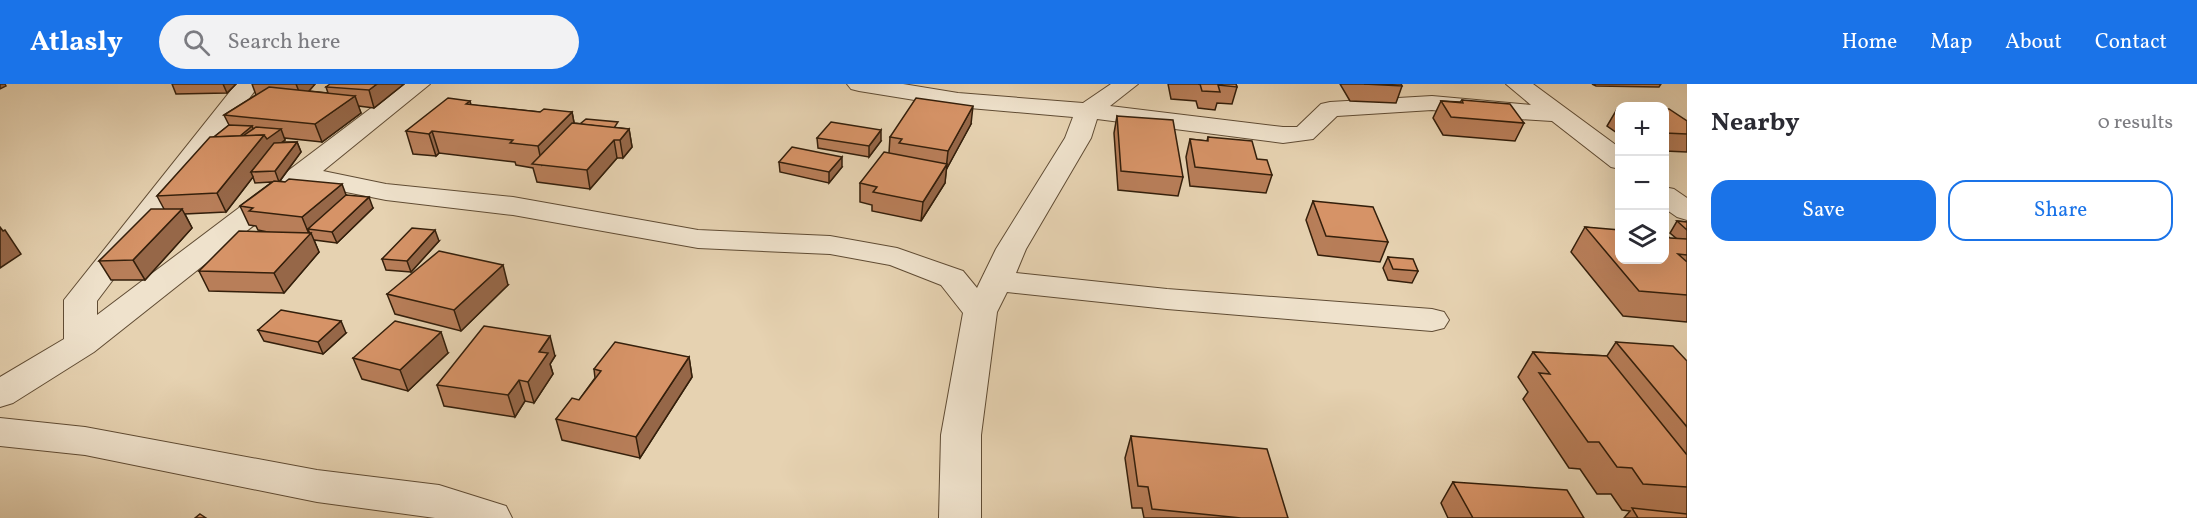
<!DOCTYPE html>
<html lang="en">
<head>
<meta charset="utf-8">
<style>
  :root { --surface:#fff; --page:#f2f2f3; --text:#2b2b33; --muted:#7c7c81; --line:#e1e1e2; --accent:#1a73e8 }
  body { margin:0; font-family:Vollkorn,serif; background:var(--page); color:var(--text) }
  .controls { position:absolute; right:18px; top:18px; display:grid; overflow:hidden; border-radius:12px; box-shadow:0 6px 24px #0002 }
  .controls button { width:54px; height:54px; display:grid; place-items:center; padding:0; border:0; border-bottom:2px solid var(--line); background:var(--surface); color:var(--text); font:30px sans-serif }
  .list { margin:0; padding:0; list-style:none }
  h2 { display:flex; justify-content:space-between; align-items:center; height:78px; margin:0; padding:0 24px; font-size:26px }
  h2 small { font-size:20px; font-weight:400; color:var(--muted) }
  .actions { display:flex; gap:12px; padding:18px 24px }
  .actions a { flex:1; padding:14px 0; border:2px solid var(--accent); border-radius:18px; text-align:center; font-size:21px; color:var(--accent) }
  .actions .main { background:var(--accent); color:#fff }
  .icon { flex:none; width:33px; height:33px; fill:none; stroke:currentColor; stroke-width:2; stroke-linecap:round; stroke-linejoin:round }
  .map { position:relative; flex:none; width:1687px; height:434px; overflow:hidden }
  header { display:flex; align-items:center; gap:36px; box-sizing:border-box; height:84px; padding:0 30px; background:var(--accent); color:#fff }
  header strong { font-size:28px }
  nav { display:flex; gap:33px; margin-inline-start:auto; font-size:21px }
  .search { width:420px; height:54px; background:var(--page); display:flex; align-items:center; gap:15px; box-sizing:border-box; padding:0 21px; border-radius:33px; color:var(--muted); font-size:22px }
  main { display:flex }
  aside { flex:1; background:var(--surface) }
  .map>svg:first-child { display:block }
  .lines { fill:none; stroke-linecap:round; stroke-linejoin:round }
  .minor-casing { stroke:#604c34; stroke-width:2 }
  .minor { fill:#efe2cc; fill-rule:evenodd }
  .wall { fill:#b87e59; stroke:#341f0b; stroke-width:1.5 }
  .shaded-wall { fill:#966748; stroke:#341f0b; stroke-width:1.5 }
  .building { fill:#d69367; stroke:#341f0b; stroke-width:1.5 }
</style>
</head>
<body>
<header>
<strong>Atlasly</strong>
<div class="search"><svg class="icon" aria-label="search" viewBox="0 0 24 24"><circle cx="10" cy="10" r="6"/><path d="M15 15l6 6"/></svg>Search here</div>
<nav><a>Home</a><a>Map</a><a>About</a><a>Contact</a></nav>
</header>
<main>
<div class="map">
<svg width="1687" height="434" viewBox="0 0 1687 434">
  <rect width="100%" height="100%" fill="#e6d2b1"/>
  <filter id="stains"><feTurbulence type="fractalNoise" baseFrequency=".00333" numOctaves="4"/><feColorMatrix values="0 0 0 0 .2 0 0 0 0 .09 0 0 0 0 .02 0 0 0 .5 -.17"/></filter>
  <radialGradient id="worn" r=".72"><stop offset=".6" stop-color="#630" stop-opacity="0"/><stop offset="1" stop-color="#630" stop-opacity=".3"/></radialGradient>
  <g class="lines">
    <defs>
      <g id="minor">
        <path d="M236,0h24l-163,217v14l306,-231h27l-107,87 63,13 127,13 185,33 132,6 67,12 66,23 14,17 19,-39 69,-111 8,-21 -115,-10 -99,-16 -8,-2 -4,-5h56l55,9 125,10 28,-19h27l-28,22 173,21h14l24,-23 9,-2 102,-6 99,9 -25,-21h27l87,64v21l-9,-2 -59,-46 -65,-4 -55,-7 -95,6 -24,23 -30,4 -186,-24 -6,19 -65,111 -10,24 151,16 265,20 12,3 5,8 -5,8 -12,3 -265,-22 -160,-17 -10,20 -16,123v83h-42l2,-83 22,-122 -22,-28 -51,-20 -60,-11 -132,-6 -185,-33 -127,-15 -80,-16 -212,168 -81,51 -13,4v-30l64,-38v-39z"/>
        <path d="M1664,103l10,2 13,9v22l-10,-3 -13,-9z"/>
        <path d="M0,334l85,9 232,43 122,15 67,21 6,12h-77l-118,-16 -232,-47 -85,-9z"/>
      </g>
    </defs>
    <use href="#minor" class="minor-casing"/>
    <use href="#minor" class="minor"/>
  </g>
  <g class="wall">
    <path d="M172,0h64l-9,9 -51,1z"/>
    <path d="M252,0h63l-6,7 19,2 -2,-6 78,-3 -30,24 -16,-2 3,7 -39,29 -38,-4 1,2 -4,2h16l4,10 -21,29 66,14 27,13 -36,35 -23,-3 5,12 -35,41 -75,-2 -10,-20 69,-39 -10,-2 -2,-4 -7,-1 -9,-19 32,-24 -17,1 -2,-6 -27,35 -41,2 7,14 -47,52h-34l-12,-19 65,-52 -7,-13 57,-59 15,-12 -5,-10 32,-20z"/>
    <path d="M1168,0h68l1,3 -5,17 -15,-1 -2,7 -17,-2 -2,-7 -25,-2z"/>
    <path d="M1340,0h61l1,2 -6,17 -46,-2z"/>
    <path d="M1592,0h69l-2,3 -63,-1z"/>
    <path d="M1462,16l62,23 -9,18 -72,-6 -10,-17 8,-17 19,1z"/>
    <path d="M470,17l1,4 69,7h32l2,11 55,6 3,18 -9,11h-6l-27,31 -53,-7 -4,-14 -17,-3 -1,-3 -76,-9 -3,3 -23,-2 -7,-23z"/>
    <path d="M1617,25h3v26l-13,-9z"/>
    <path d="M1665,25l22,12v31l-22,-1z"/>
    <path d="M1117,32l66,61 -5,19 -60,-6 -4,-57z"/>
    <path d="M971,40l-25,46 -1,13 -24,38 -49,-10v-6l-12,-3v-19l29,-30 1,-16z"/>
    <path d="M1208,53l49,22 15,16 -6,18 -76,-7 -4,-29 4,-18 17,2z"/>
    <path d="M817,54l64,3 -12,16 -51,-9z"/>
    <path d="M779,78l63,5 -13,16 -49,-11z"/>
    <path d="M1313,117l75,41 -8,20 -62,-7 -12,-35z"/>
    <path d="M1677,137l10,1v100l-64,-6 -52,-64 14,-25 92,12 -7,-6z"/>
    <path d="M439,157l-28,31 -25,-2 -4,-11z"/>
    <path d="M1388,173l30,14 -6,12 -24,-3 -5,-12z"/>
    <path d="M508,201l-47,46 -66,-17 -8,-20z"/>
    <path d="M258,246l88,3 -23,21 -59,-13z"/>
    <path d="M1616,258l71,19v157h-63l6,-7 -8,-1 -11,-16h-14l-17,-25 -11,-1 -46,-69 5,-7 -10,-15 15,-25 74,4z"/>
    <path d="M448,269l-40,38 -46,-12 -9,-21z"/>
    <path d="M555,272l-5,8 3,10 -19,29 -9,-2 -10,16 -71,-11 -7,-21z"/>
    <path d="M689,273l3,20 -52,81 -78,-18 -6,-21 23,-19 16,-22 -1,-9z"/>
    <path d="M1131,352l157,82h-144l-2,-10h-10l-7,-50z"/>
    <path d="M1453,398l131,36h-136l-7,-15z"/>
  </g>
  <g class="shaded-wall">
    <path d="M0,0h5l1,2 -6,3z"/>
    <path d="M223,0h13l-9,9z"/>
    <path d="M296,0h19l-13,15z"/>
    <path d="M377,0h27l-30,24 -5,-18z"/>
    <path d="M355,12l6,17 -39,29 -7,-18z"/>
    <path d="M973,22l-2,18 -25,46 2,-19z"/>
    <path d="M572,28l4,21 -34,32 -4,-19z"/>
    <path d="M252,42l4,11 -19,1z"/>
    <path d="M281,45l4,11 -14,10 -20,22 2,5 -27,35 -9,-19 47,-58z"/>
    <path d="M629,45l3,18 -9,11 -3,-18z"/>
    <path d="M881,46v11l-12,16v-11z"/>
    <path d="M432,47l7,22 -3,3 -7,-22z"/>
    <path d="M614,56l3,18 -27,31 -3,-19z"/>
    <path d="M297,58l4,10 -22,30 -4,-11z"/>
    <path d="M842,73v10l-13,16v-11z"/>
    <path d="M947,80l-2,19 -24,38 2,-19z"/>
    <path d="M342,100l7,19 -41,26 2,5 1,-1 8,19 -35,41 -10,-20 35,-39 -7,-17z"/>
    <path d="M369,113l4,11 -36,35 -5,-11z"/>
    <path d="M182,125l10,19 -47,52 -12,-20z"/>
    <path d="M0,143l3,4 2,-1 16,24 -21,14z"/>
    <path d="M435,146l4,11 -28,31 -4,-11z"/>
    <path d="M503,181l5,20 -47,46 -7,-21z"/>
    <path d="M341,237l5,12 -23,21 -5,-12z"/>
    <path d="M441,248l7,21 -40,38 -8,-21z"/>
    <path d="M550,252l5,20 -5,8 3,10 -19,29 -6,-21 11,-30z"/>
    <path d="M689,273l3,20 -52,81 -4,-21z"/>
    <path d="M519,296l6,21 -10,16 -7,-22z"/>
  </g>
  <g class="building">
    <path d="M330,0h47l-8,6 -43,-3z"/>
    <path d="M1198,0h38l1,3 -19,-2 2,7 -18,-1 -2,-7z"/>
    <path d="M1364,0h37l1,2z"/>
    <path d="M269,3l86,9 -40,28 -91,-9z"/>
    <path d="M448,14l22,3 -4,3 74,8 4,-3 28,3 -34,34 -28,-3 3,-3 -81,-9 -3,3 -23,-3z"/>
    <path d="M916,14l57,8 -25,45 -49,-8 3,-4 -12,-2z"/>
    <path d="M1462,16l48,4 14,19 -73,-6 -10,-16 22,2z"/>
    <path d="M1665,25h4l18,12v13l-22,-1z"/>
    <path d="M1117,32l56,4 10,57 -62,-6z"/>
    <path d="M586,35l32,3 -4,6 -34,-4z"/>
    <path d="M831,38l50,8 -12,16 -52,-8z"/>
    <path d="M572,39l57,6 -9,11h-6l-27,30 -55,-6z"/>
    <path d="M229,41l23,1 -12,10 -26,1z"/>
    <path d="M256,43l25,2 -14,10 -3,-4 -21,1z"/>
    <path d="M264,51l-47,58 -60,3 53,-59z"/>
    <path d="M1208,53l44,4 5,18 10,1 5,15 -77,-8 -5,-28 18,2z"/>
    <path d="M297,58l-22,29 -24,1 23,-29z"/>
    <path d="M792,63l50,10 -13,15 -50,-10z"/>
    <path d="M884,68l63,12 -24,38 -50,-10 4,-5 -17,-4z"/>
    <path d="M289,95l53,5 -40,33 -53,-6 4,-3 -13,-2 34,-25 11,1z"/>
    <path d="M346,111l23,2 -37,35 -24,-3z"/>
    <path d="M1313,117l60,6 15,35 -62,-6z"/>
    <path d="M151,125h31l-49,51 -34,1z"/>
    <path d="M1677,137l10,1v8z"/>
    <path d="M1585,143l35,3v30h45v-26l5,4 17,1v16l-9,-1 9,8v33l-48,-4z"/>
    <path d="M412,144l23,2 -28,31 -25,-2z"/>
    <path d="M239,147l72,2 -37,40 -75,-2z"/>
    <path d="M439,167l64,14 -49,45 -67,-16z"/>
    <path d="M1388,173l25,2 5,12 -25,-2z"/>
    <path d="M281,226l60,11 -23,21 -60,-12z"/>
    <path d="M395,237l46,11 -41,38 -47,-12z"/>
    <path d="M484,242l66,10 -11,16 9,1 -20,29 -9,-2 -11,15 -71,-10z"/>
    <path d="M615,258l74,15 -53,80 -80,-18 16,-21 7,2 22,-29 -7,-2z"/>
    <path d="M1616,258l57,4 14,15v66z"/>
    <path d="M1533,268l74,4 80,99v32l-44,-3 -11,-16 -15,-1 -18,-25h-11l-49,-69 11,1z"/>
    <path d="M1131,352l136,13 21,69h-47l-89,-9 -4,-22 -10,-1z"/>
    <path d="M1453,398l114,8 17,28h-111z"/>
    <path d="M1632,424l55,6v4h-49z"/>
    <path d="M200,430l6,4h-11z"/>
  </g>
  <rect width="100%" height="100%" filter="url(#stains)"/>
  <rect width="100%" height="100%" fill="url(#worn)"/>
</svg>
<div class="controls">
<button>+</button>
<button>−</button>
<button><svg class="icon" aria-label="layers" viewBox="0 0 24 24"><path d="M12 4l9 5-9 5-9-5zM3 14l9 5 9-5"/></svg></button>
</div>
</div>
<aside>
<h2>Nearby<small>0 results</small></h2>
<ul class="list">
</ul>
<div class="actions"><a class="main">Save</a><a>Share</a></div>
</aside>
</main>
</body>
</html>
